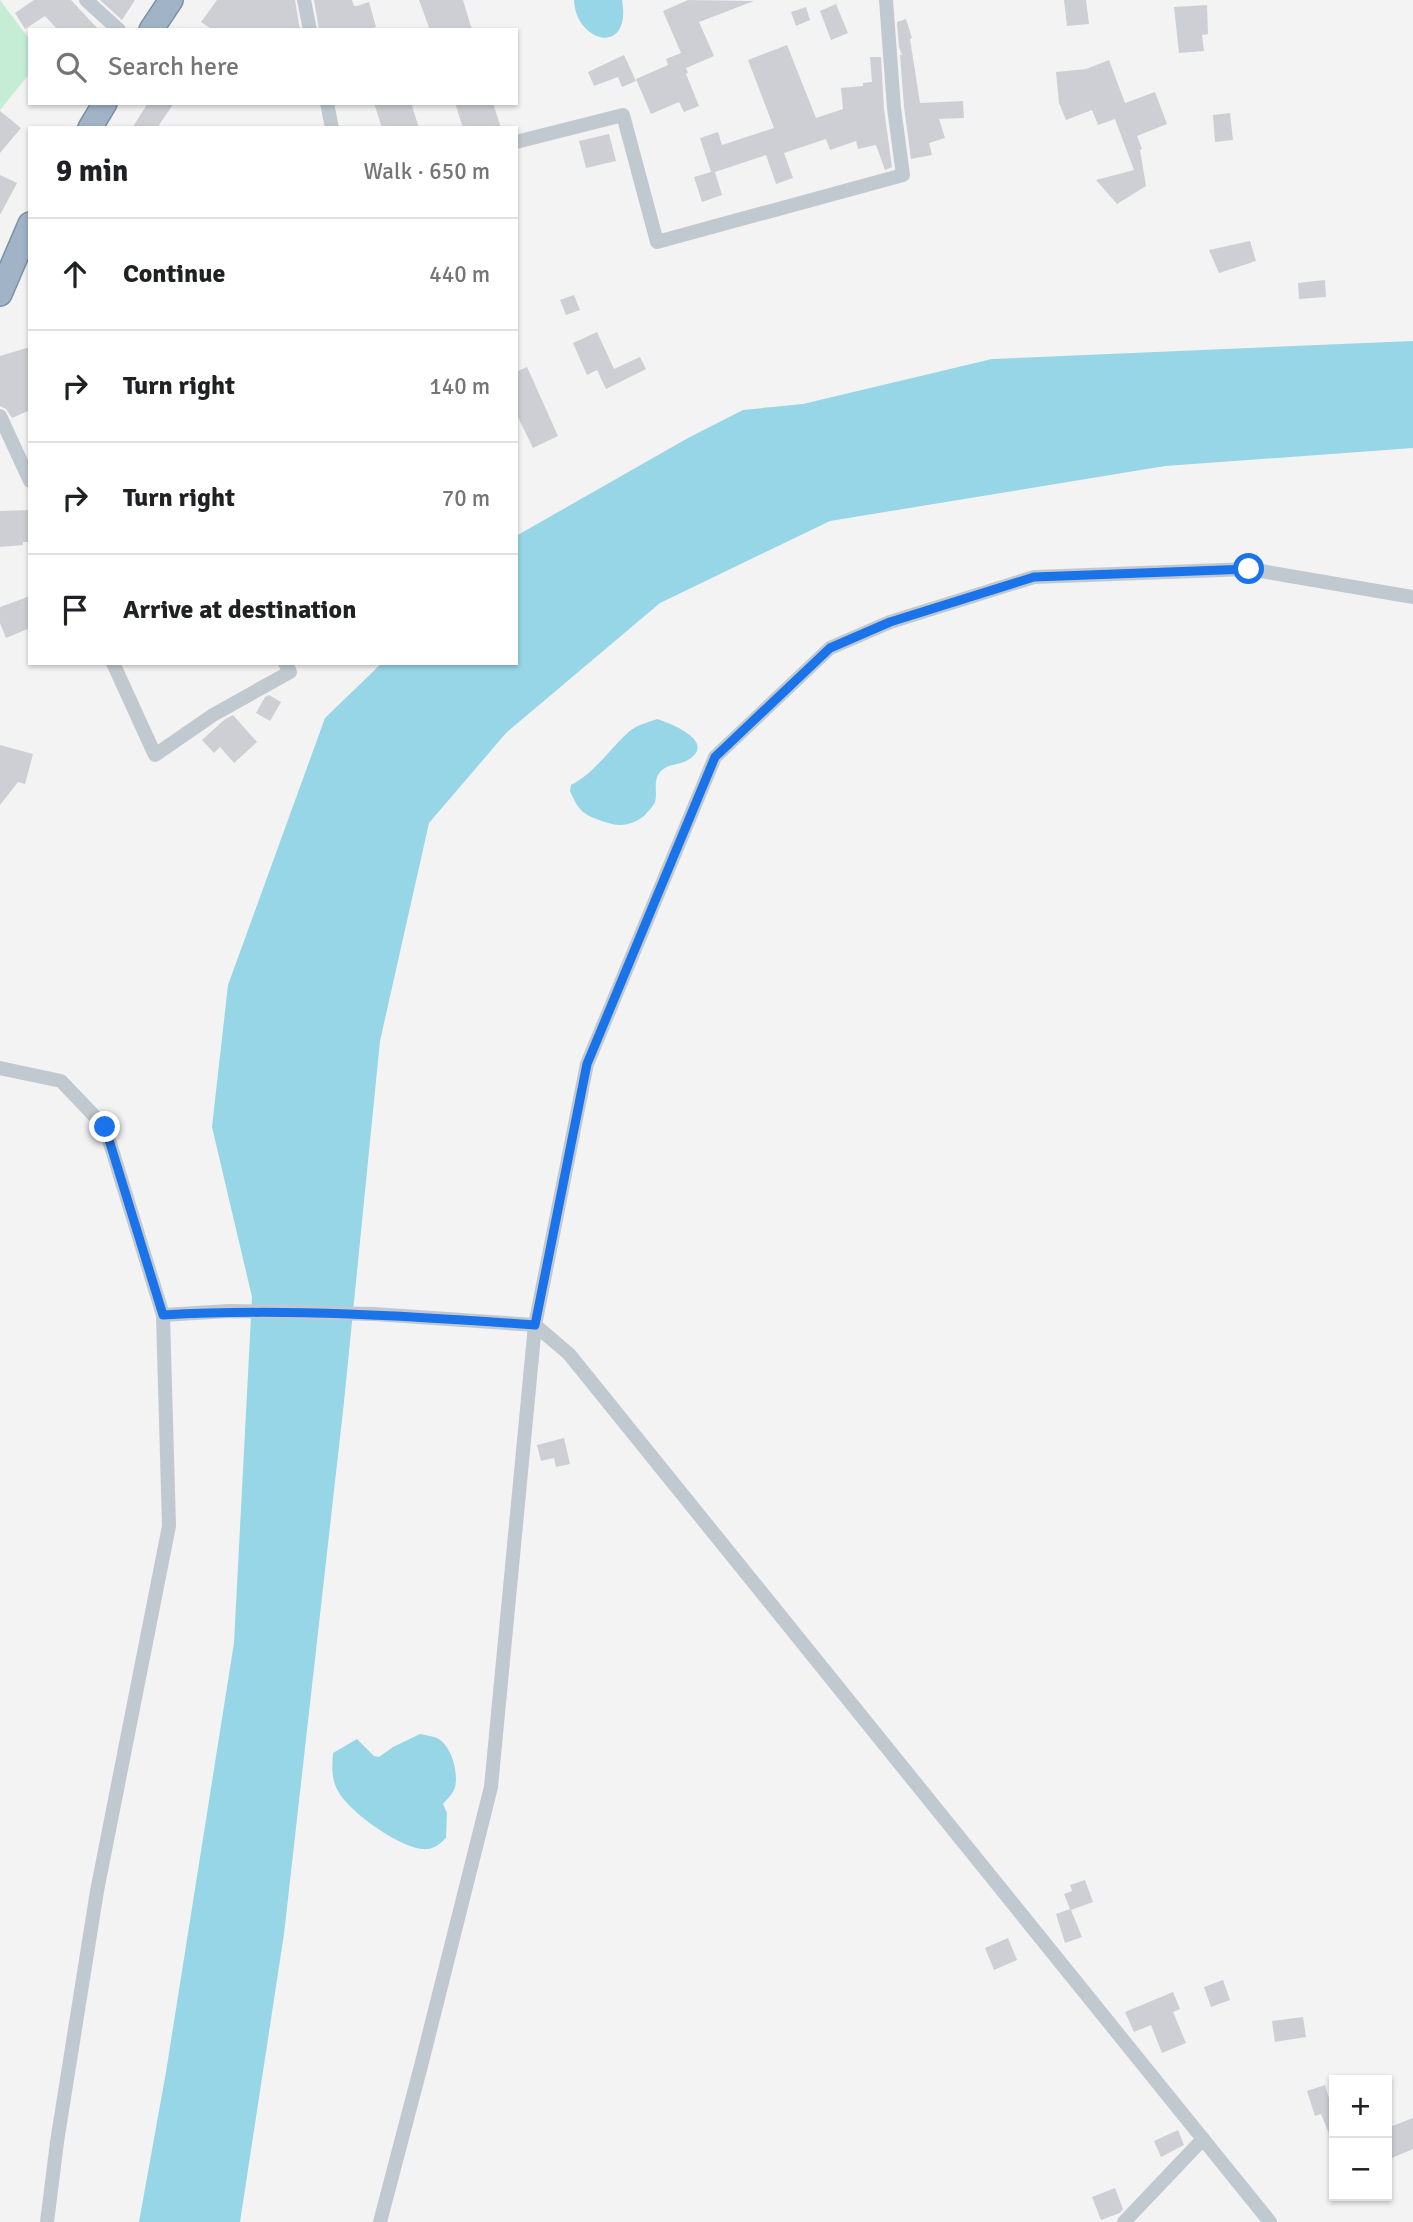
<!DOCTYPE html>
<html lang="en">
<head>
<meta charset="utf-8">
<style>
  :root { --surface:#fff; --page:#f2f2f2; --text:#202124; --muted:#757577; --line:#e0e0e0 }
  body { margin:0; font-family:Signika,sans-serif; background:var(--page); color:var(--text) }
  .controls { position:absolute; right:21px; bottom:21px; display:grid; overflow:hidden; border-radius:0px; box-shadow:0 2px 5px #0004 }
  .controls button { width:63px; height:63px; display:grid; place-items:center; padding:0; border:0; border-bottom:2px solid var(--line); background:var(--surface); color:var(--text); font:35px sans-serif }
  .stop { position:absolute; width:21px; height:21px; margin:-16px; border:5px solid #1a73e8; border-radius:50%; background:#fff }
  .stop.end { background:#1a73e8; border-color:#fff; box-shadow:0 2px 7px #0008 }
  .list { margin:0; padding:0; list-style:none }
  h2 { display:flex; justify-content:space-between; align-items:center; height:91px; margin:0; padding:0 28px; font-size:30px }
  h2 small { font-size:23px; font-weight:400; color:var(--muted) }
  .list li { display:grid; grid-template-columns:46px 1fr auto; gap:21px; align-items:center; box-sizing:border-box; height:112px; padding:0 28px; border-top:2px solid var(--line) }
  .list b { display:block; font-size:26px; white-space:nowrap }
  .list em { font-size:23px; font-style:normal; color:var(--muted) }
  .icon { flex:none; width:38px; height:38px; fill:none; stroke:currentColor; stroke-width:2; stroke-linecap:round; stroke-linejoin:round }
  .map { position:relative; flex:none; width:1413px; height:2222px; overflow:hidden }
  .search { position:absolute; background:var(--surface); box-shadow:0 2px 5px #0004; left:28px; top:28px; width:490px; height:77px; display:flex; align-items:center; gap:18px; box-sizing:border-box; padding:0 24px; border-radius:0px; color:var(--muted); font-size:26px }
  .panel { position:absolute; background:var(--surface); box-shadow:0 2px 5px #0004; left:28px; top:126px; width:490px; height:539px; border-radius:0px }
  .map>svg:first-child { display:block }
  .green { fill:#c5edd5 }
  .water { fill:#96d6e7 }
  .building { fill:#cdcfd4 }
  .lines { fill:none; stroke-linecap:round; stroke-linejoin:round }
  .trunk-casing { stroke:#7990a9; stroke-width:26 }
  .minor { stroke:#c1c9d0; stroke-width:14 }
  .trunk { stroke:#a1b3c6; stroke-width:23 }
  .route { stroke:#1a73e8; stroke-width:9 }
</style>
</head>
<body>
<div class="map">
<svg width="1413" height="2222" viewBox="0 0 1413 2222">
  <rect width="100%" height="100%" fill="#f4f3f3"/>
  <path class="green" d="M0,0l30,40v33l-30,37z"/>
  <g class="water">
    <path d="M574,0h48c10,56 -46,44 -48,0z"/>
    <path d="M1413,341v107l-248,18 -335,55 -170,82 -154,130 -77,90 -49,218 -36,361 -60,532 -44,288h-101l27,-150 68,-429 18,-346 -40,-170 16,-142 97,-267 57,-55h134v-127l172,-98 55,-28 60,-6 189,-45z"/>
    <path d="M657,719c16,5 62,24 29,42 -8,4 -18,3 -25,10 -9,10 -3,20 -6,31 -2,5 -7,9 -10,13 -13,11 -25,12 -40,7 -21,-7 -26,-10 -35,-31l1,-6c25,-13 40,-38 60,-55 7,-5 18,-8 26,-11z"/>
    <path d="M420,1734c5,1 12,2 17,4 15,7 23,38 17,52 -2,5 -8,10 -11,14l4,9 -1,25c-5,5 -11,10 -18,11 -24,3 -80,-38 -90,-58 -7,-13 -6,-24 -5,-38l24,-14 17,17 5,1 14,-10z"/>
  </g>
  <g class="building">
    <path d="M34,0h37l28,30h-41l-13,-14 -20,13 -10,-16z"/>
    <path d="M100,0h35l-13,20z"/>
    <path d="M217,0h78l5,30h-87l-12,-8z"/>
    <path d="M314,0h38l2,6h3l12,-4 7,25 -10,3h-47z"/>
    <path d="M419,0h44l9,30h-42z"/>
    <path d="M688,0l66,1 -55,21 15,34 -28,12 2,5 -2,1 13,32 -15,6 -5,-10 -28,12 -15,-35 32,-14 -2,-6 15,-6 -18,-42z"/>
    <path d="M1064,0h22l3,24 -22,2z"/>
    <path d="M836,4l12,29 -17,7 -11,-29z"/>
    <path d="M1207,5l1,29 -6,1 2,16 -25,2 -5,-46z"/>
    <path d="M806,7l4,13 -14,6 -5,-14z"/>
    <path d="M906,19l6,19 -2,1 10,64 43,-2 1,17 -25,1 6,19 -16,5 3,12 -21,4 -7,-52 -4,-52h2l-3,-8 -2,-25z"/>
    <path d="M787,45l29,73 27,-9 -2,-21 22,-2v-3l9,-1 -2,-25h11l3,52 8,58 -7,3 -9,-25 -18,4 -2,-8 -26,9 -4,-11 -42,14 9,25 -17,6 -10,-29 -51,17 7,23 -20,7 -8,-25 17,-5 -11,-34 18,-6 4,13 52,-17 -26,-68z"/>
    <path d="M624,55l12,26 -14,6 -4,-10 -24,9 -6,-14z"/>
    <path d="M1109,60l16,43 30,-11 12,32 -30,12 5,13 -2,1 6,36 -29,18 -21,-24 38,-10 -19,-51 -17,6 -6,-15 -26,10 -7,-17 -3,-31 30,-3z"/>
    <path d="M148,103h26l-17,25h-25z"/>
    <path d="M374,103h37l8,25h-37z"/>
    <path d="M455,103h38l8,25h-38z"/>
    <path d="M0,111l21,17 -21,25z"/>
    <path d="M1230,113l3,27 -18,2 -2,-27z"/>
    <path d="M609,134l7,27 -30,7 -7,-27z"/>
    <path d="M0,175l17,8 -17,32z"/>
    <path d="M1250,241l6,20 -37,12 -10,-23z"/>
    <path d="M1325,280l1,17 -27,2 -1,-16z"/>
    <path d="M574,295l6,15 -14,5 -6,-15z"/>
    <path d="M597,332l17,37 26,-12 6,12 -40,20 -9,-19 -10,5 -14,-32z"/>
    <path d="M30,347v63l-18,8 -6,-9 -6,-3v-50z"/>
    <path d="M527,367l31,69 -25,12 -17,-35v-41z"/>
    <path d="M30,510v32h-7v3l-23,2v-36z"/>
    <path d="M30,596v32l-24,10 -6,-15v-16z"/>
    <path d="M269,695l12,7 -11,19 -14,-8 9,-16z"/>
    <path d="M233,715l24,27 -23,21 -14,-16 -6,6 -12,-13 22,-20z"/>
    <path d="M0,745l33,9 -8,30 -7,-2 -18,23z"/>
    <path d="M564,1438l6,26 -14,3 -2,-9 -13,3 -4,-16z"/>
    <path d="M1085,1880l8,22 -22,8 11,27 -17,6 -9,-29 14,-5 -6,-15 8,-3 -2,-6z"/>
    <path d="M1008,1938l9,22 -23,10 -9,-22z"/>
    <path d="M1223,1980l7,20 -19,7 -7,-20z"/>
    <path d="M1173,1992l7,17 -7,3 13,31 -24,10 -11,-28 -17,7 -9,-20z"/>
    <path d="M1303,2017l3,20 -31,5 -3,-21z"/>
    <path d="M1325,2085l9,30v25l-2,1 -11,-27 -6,2 -8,-25z"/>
    <path d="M1413,2118v31l-26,11v-32z"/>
    <path d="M1178,2130l6,15 -23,12 -7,-16z"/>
    <path d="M1115,2188l8,21 -3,4 -19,7 -9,-23z"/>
  </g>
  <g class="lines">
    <defs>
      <g id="trunk">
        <path d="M151,30l20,-30"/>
        <path d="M90,128l15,-25"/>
        <path d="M0,294l30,-70"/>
      </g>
    </defs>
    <use href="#trunk" class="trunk-casing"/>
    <g class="minor">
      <path d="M86,0l33,30"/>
      <path d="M304,0l6,30"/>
      <path d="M327,103l5,25"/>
      <path d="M516,142l107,-27 34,127 246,-67 -9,-67 -8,-108"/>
      <path d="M0,416l30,65"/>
      <path d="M113,663l42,92 58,-40 77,-43 -5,-9"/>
      <path d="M0,1068l61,13 44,46 58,188 6,211 -72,365 -40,251 -10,80"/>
      <path d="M163,1315l66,-4 145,3 161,11 34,29 701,868"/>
      <path d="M380,2222l42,-160 69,-275 44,-462 52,-261 128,-307 115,-109 60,-26 144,-45 215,-8 164,28"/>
      <path d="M1124,2222l79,-83"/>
    </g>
    <use href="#trunk" class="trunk"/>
  </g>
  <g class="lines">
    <path class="route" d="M105,1127l58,188c124,-7 248,1 372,10l52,-261 128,-307 115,-109 60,-26 144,-45 215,-8"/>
  </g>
</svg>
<div class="controls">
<button>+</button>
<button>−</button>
</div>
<div class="stop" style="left:1249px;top:569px"></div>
<div class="stop end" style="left:105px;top:1127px"></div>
<div class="search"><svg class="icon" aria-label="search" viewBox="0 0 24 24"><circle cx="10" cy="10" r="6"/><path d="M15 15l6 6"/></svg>Search here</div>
<section class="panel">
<h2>9 min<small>Walk · 650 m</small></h2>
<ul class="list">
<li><svg class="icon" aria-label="ahead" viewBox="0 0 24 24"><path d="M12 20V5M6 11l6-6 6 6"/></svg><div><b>Continue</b></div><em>440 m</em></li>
<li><svg class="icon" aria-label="right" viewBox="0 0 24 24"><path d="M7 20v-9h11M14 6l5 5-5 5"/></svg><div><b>Turn right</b></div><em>140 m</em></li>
<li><svg class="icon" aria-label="right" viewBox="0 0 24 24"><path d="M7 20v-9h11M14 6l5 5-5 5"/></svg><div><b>Turn right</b></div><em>70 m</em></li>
<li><svg class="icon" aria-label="arrive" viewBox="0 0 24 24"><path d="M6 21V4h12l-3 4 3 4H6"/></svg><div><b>Arrive at destination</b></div></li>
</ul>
</section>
</div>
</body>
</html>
